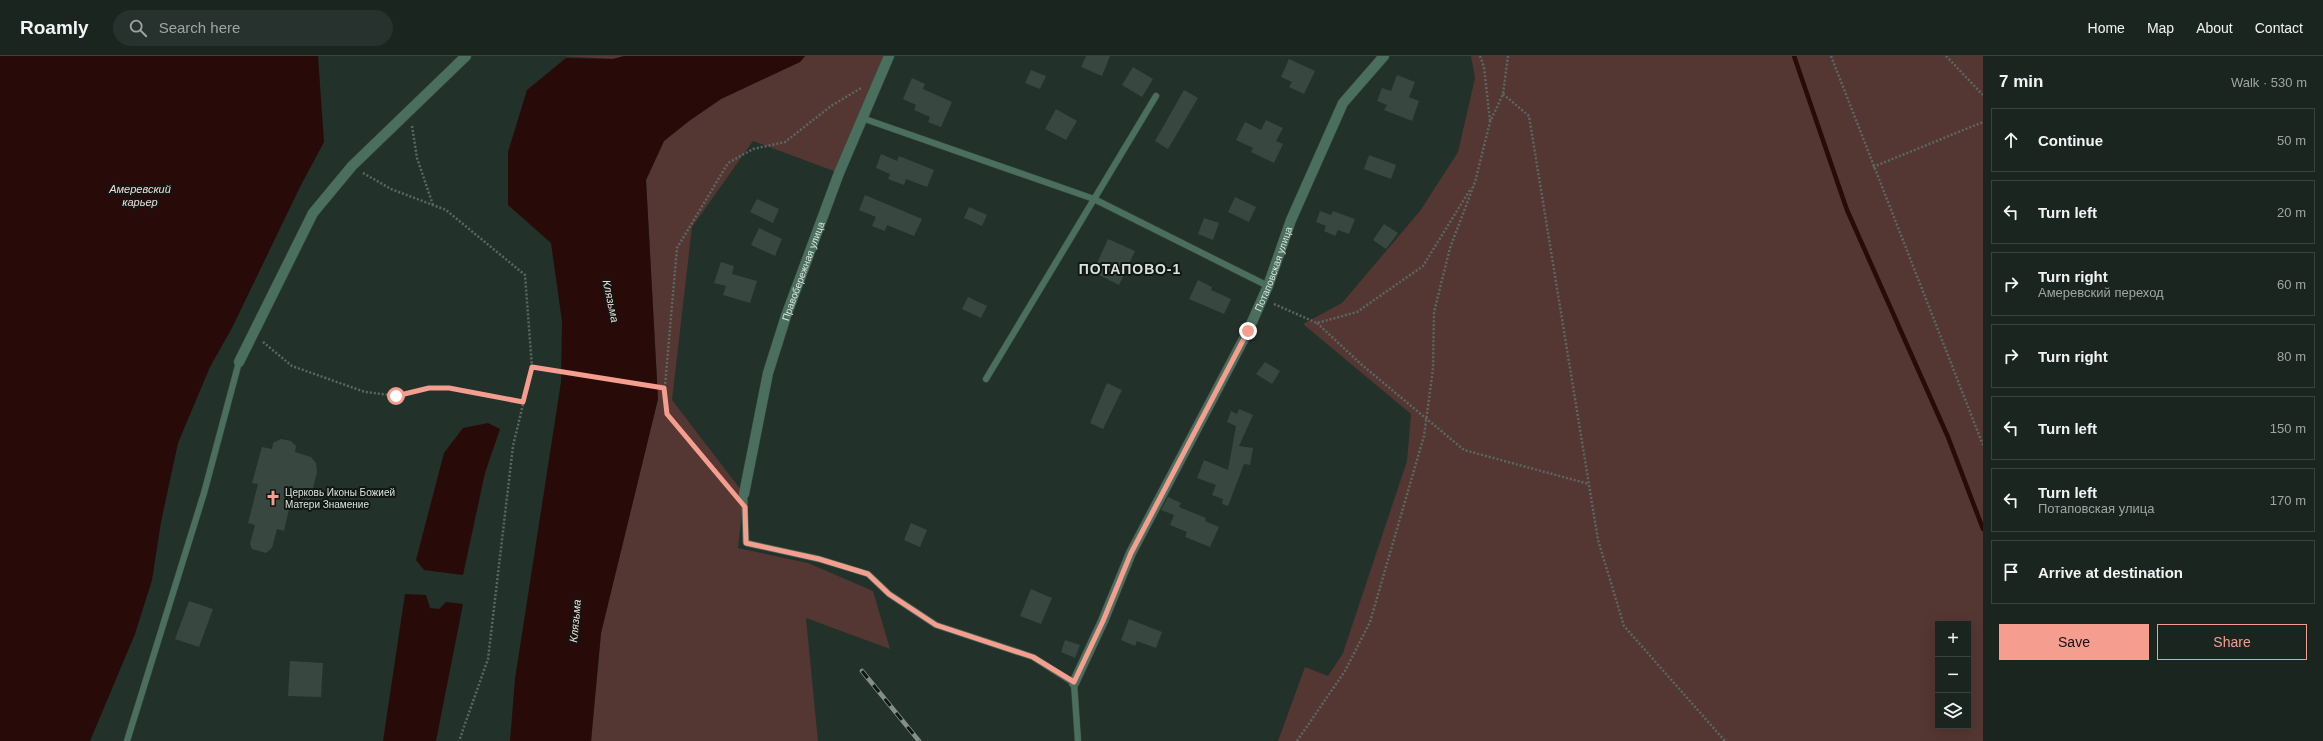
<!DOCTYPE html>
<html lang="en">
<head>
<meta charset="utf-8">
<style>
  :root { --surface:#1a2520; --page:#27312d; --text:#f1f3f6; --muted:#9fa5a5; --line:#38423e; --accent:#f59d8f }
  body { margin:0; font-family:Arial,sans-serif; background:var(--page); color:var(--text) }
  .controls { position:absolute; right:12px; bottom:12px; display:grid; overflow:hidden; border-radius:0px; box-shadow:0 4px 16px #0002 }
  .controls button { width:36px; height:36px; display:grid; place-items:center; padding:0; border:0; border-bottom:1px solid var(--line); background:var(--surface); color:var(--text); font:20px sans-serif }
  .stop { position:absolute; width:12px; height:12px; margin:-9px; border:3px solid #f59d8f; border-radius:50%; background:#fff }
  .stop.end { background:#f59d8f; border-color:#fff; box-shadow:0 1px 4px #0008 }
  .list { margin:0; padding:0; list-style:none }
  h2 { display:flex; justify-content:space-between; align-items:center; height:52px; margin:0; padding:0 16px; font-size:17px }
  h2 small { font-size:13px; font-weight:400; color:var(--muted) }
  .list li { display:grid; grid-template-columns:26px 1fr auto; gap:12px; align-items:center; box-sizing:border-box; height:64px; margin:0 8px 8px; padding:0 8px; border:1px solid var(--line); border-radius:0px }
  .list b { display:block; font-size:15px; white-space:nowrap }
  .list p { margin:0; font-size:13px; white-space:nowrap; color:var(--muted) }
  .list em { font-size:13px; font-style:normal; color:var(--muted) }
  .actions { display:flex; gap:8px; padding:12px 16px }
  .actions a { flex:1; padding:9px 0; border:1px solid var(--accent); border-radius:0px; text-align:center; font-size:14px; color:var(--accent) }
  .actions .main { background:var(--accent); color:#111 }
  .icon { flex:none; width:22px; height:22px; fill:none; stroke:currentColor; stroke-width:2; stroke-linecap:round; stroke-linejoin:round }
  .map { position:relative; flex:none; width:1983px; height:685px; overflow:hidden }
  header { display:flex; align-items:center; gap:24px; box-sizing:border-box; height:56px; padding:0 20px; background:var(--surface); border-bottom:1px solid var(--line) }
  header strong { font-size:19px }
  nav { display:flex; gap:22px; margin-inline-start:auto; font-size:14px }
  .search { width:280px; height:36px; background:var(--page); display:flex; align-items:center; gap:10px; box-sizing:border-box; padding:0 14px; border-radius:22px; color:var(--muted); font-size:15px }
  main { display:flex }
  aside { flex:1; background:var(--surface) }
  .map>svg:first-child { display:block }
  .green { fill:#543632; fill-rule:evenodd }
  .water { fill:#280b08 }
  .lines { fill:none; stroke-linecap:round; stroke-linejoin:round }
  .stream { stroke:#280b08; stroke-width:4.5 }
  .building { fill:#384840 }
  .service-casing { stroke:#3f4d47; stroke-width:7 }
  .minor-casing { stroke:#3f4d47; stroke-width:11 }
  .path { stroke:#5b6862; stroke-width:2.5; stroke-dasharray:2 2; stroke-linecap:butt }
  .service { stroke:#4b6f5e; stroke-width:6 }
  .minor { stroke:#4b6f5e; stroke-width:10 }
  .rail-casing { stroke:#838f89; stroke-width:4.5 }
  .rail { stroke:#111714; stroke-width:3; stroke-dasharray:9; stroke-linecap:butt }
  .route { stroke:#f59d8f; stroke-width:5 }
  .labels { text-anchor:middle; stroke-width:4; stroke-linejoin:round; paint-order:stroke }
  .street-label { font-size:10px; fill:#d9e3de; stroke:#111714 }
  .poi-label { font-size:10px; fill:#d9e3de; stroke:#111714; text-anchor:start }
  .water-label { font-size:11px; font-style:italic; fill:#f7dbd6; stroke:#111714 }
  .district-label { font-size:14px; font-weight:bold; letter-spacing:1px; fill:#d9e3de; stroke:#111714 }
</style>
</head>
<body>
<header>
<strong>Roamly</strong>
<div class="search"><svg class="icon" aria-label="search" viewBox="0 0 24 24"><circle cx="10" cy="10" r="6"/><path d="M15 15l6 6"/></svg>Search here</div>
<nav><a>Home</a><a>Map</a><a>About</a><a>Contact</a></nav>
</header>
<main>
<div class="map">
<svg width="1983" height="685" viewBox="0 0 1983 685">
  <rect width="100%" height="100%" fill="#22312a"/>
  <g class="green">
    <path d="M560,0h64l-11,3z"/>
    <path d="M805,0h84l-50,117 -86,-32 -61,86 -20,173 72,94 -6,54 70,15 65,28 17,58 -84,-31 12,123h-227l10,-108 57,-234 -12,-219 18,-39 25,-20 32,-22 79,-37z"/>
    <path d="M1471,0h512v685h-705l27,-74 23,9 15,-23 64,-192 4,-47 -108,-90 39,-21 78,-92 38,-59 17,-74zM1938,568h30v102h-30z"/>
  </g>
  <g class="water">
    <path d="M0,0h318l6,86 -24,45 -68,141 -22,39 -32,76 -17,79 -9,58 -17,54 -45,107h-90z"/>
    <path d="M624,0h181l-5,6 -79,37 -32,22 -25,20 -18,39 12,219 -57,234 -10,108h-81l5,-62 46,-297 1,-61 -11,-78 -43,-38v-53l19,-62 39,-32 47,1z"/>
    <path d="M488,367l12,6 -15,44 -22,102 -39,-5 -8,-10 28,-107 19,-25z"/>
    <path d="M405,538l21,1 4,13 9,1 7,-7 17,2 -27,137h-53z"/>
  </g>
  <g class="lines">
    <path class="stream" d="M1794,0l53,154 101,227 35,92"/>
  </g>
  <g class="building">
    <path d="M1086,0h24l-8,20 -21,-9z"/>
    <path d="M1289,3l26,12 -11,23 -15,-7 3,-5 -11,-5z"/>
    <path d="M1133,11l20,12 -11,18 -20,-12z"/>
    <path d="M1031,14l15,6 -6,13 -15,-6z"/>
    <path d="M1397,19l18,7 -6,15 10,4 -7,20 -28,-11 3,-5 -10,-4 5,-13 9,3z"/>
    <path d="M912,22l13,6 -2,5 29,13 -11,25 -13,-5 2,-5 -16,-7 2,-5 -13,-6z"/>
    <path d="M1184,34l14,8 -30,51 -13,-8z"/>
    <path d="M1056,53l21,12 -11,19 -21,-11z"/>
    <path d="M1266,64l17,8 -7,13 7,3 -9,19 -23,-11 2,-4 -17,-8 9,-18 16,8z"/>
    <path d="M881,98l16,7 2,-5 35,14 -7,17 -21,-8 -2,6 -16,-6 2,-5 -14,-6z"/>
    <path d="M1369,99l27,10 -5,14 -27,-10z"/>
    <path d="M865,139l57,24 -8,17 -27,-11 -2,6 -13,-5 4,-9 -17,-7z"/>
    <path d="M1235,141l21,10 -7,15 -21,-10z"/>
    <path d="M757,143l22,10 -6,14 -23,-11z"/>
    <path d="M969,151l18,8 -5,11 -18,-8z"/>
    <path d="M1320,155l11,4 2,-4 22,8 -6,15 -11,-4 -3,6 -11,-5 2,-5 -10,-4z"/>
    <path d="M1204,162l15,5 -6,17 -15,-6z"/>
    <path d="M1384,168l14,9 -12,16 -13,-9z"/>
    <path d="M759,172l23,11 -7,17 -24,-11z"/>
    <path d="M1108,183l27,12 -16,34 -26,-13z"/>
    <path d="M721,206l13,4 -2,8 25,7 -7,22 -27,-8 3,-9 -12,-3z"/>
    <path d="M1198,224l14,7 -1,3 20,9 -7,15 -35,-15z"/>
    <path d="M968,241l19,9 -6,12 -19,-9z"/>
    <path d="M1265,306l15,9 -8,13 -16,-10z"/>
    <path d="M1107,327l15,7 -19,39 -13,-6z"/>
    <path d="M1239,353l14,6 -14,31 14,2 -3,17 -6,-1 -16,42 -6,-2 1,-5 -11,-4 4,-10 -19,-7 7,-18 24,10 8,-44 -9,-4 4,-11 6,3z"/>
    <path d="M281,383l10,2 5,5 -1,6 16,5 5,6 1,9 -7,28 -18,-4 -8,35 -7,-2 -5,19 -6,5 -14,-4 -2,-5 5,-19 -7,-2 10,-39 -6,-1 10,-36 10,2 1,-6z"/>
    <path d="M1168,441l13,6 -2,4 27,11 -1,3 14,6 -9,20 -25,-10 2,-5 -17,-7 4,-10 -13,-5z"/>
    <path d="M911,467l16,7 -7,17 -16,-7z"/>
    <path d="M1031,533l21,9 -11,26 -21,-8z"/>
    <path d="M189,545l24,8 -14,38 -24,-8z"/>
    <path d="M1129,563l33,13 -6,16 -19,-7 -2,5 -14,-6z"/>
    <path d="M1065,584l15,5 -5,13 -14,-6z"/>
    <path d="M290,605l33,2 -2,34 -33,-1z"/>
  </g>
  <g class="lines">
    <defs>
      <g id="service">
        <path d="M862,62l232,81 174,87"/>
        <path d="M986,323l170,-283"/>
        <path d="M744,438l2,49 73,16 49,15 21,20 47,31 97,32 41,26 4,58"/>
        <path d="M127,685l77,-248 35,-131"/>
      </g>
      <g id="minor">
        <path d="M239,306l74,-149 39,-47 114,-110"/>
        <path id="s1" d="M744,438l24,-121 18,-57 53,-143 50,-117"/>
        <path id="s2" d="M1074,627l29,-62 28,-68 117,-222 20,-45 23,-66 52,-117 41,-47"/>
      </g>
    </defs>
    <use href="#service" class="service-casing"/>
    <use href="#minor" class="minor-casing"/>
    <g class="path">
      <path d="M1480,0l4,11 6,54"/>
      <path d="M1831,0l152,389"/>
      <path d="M1946,0l37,39"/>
      <path d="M1503,38l26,22 69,424 26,86 101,115"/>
      <path d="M412,70l5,32 16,47"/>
      <path d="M1873,111l110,-45"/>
      <path d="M363,117l28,16 55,21 79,65 7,92 -19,79 -25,213 -29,82"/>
      <path d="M1274,248l43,19 40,-11 66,-46 48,-78"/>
      <path d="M1317,267l45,42 102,85 125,34"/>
      <path d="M263,286l29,24 73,26 32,4 32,-8h20l74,14"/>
      <path d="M532,311l132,21"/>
      <path d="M732,436l-65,-78 -3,-17 13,-149 51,-85 25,-14 32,-7 46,-36 30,-18"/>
      <path d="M1297,685l48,-70 25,-49 54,-186 9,-67 1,-57 16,-64 25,-66 15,-60 13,-28 5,-38"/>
    </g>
    <use href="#service" class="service"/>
    <use href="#minor" class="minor"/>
    <defs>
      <path id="rail" d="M862,615l57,70"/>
    </defs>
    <use href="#rail" class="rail-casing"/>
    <use href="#rail" class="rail"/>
  </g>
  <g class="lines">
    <path class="route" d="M396,340l33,-8h20l74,14 9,-35 132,21 3,26 78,93 1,36 73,16 49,15 21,20 47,31 97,32 41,25 29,-61 28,-68 117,-222"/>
  </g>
  <defs>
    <symbol id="church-bare" viewBox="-9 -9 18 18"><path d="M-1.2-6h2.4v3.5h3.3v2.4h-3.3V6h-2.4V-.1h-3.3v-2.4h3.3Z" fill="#f59d8f" stroke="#111714" stroke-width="2.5" paint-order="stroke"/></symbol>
  </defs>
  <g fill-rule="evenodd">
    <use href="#church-bare" x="262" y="431" width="22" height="22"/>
  </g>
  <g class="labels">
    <g class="street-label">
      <text dy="4" stroke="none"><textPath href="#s2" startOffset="460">Потаповская улица</textPath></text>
      <text dy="4" stroke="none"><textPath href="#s1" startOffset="231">Правобережная улица</textPath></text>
    </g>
    <g class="poi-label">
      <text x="285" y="440">Церковь Иконы Божией<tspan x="285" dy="12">Матери Знамение</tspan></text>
    </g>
    <g class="water-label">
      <text x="140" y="137">Амеревский<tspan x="140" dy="13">карьер</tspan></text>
      <text transform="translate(611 245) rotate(78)" y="4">Клязьма</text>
      <text transform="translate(575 565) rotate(-85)" y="4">Клязьма</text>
    </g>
    <g class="district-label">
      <text x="1130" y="218">ПОТАПОВО-1</text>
    </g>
  </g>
</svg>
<div class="controls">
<button>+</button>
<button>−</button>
<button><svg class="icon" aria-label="layers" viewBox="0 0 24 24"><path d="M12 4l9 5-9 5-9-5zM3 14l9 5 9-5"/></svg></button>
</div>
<div class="stop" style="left:396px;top:340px"></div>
<div class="stop end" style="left:1248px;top:275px"></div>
</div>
<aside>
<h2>7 min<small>Walk · 530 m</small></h2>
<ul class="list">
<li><svg class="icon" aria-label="ahead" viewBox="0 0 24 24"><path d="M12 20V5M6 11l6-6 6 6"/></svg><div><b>Continue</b></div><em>50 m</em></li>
<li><svg class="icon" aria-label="left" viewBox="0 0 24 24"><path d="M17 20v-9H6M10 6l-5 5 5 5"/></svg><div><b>Turn left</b></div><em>20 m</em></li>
<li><svg class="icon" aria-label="right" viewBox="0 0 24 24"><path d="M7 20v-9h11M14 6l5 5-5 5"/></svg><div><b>Turn right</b><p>Амеревский переход</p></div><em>60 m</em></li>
<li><svg class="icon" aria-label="right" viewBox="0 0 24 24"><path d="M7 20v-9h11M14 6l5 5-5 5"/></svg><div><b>Turn right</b></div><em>80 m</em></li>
<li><svg class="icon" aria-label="left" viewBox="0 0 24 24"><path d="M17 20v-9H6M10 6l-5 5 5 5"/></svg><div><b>Turn left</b></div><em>150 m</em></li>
<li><svg class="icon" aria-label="left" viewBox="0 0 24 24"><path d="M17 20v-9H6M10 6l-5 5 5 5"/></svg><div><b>Turn left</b><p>Потаповская улица</p></div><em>170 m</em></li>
<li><svg class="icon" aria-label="arrive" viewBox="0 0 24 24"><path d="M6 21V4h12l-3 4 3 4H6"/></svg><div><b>Arrive at destination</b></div></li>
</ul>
<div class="actions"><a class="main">Save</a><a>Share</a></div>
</aside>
</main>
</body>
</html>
